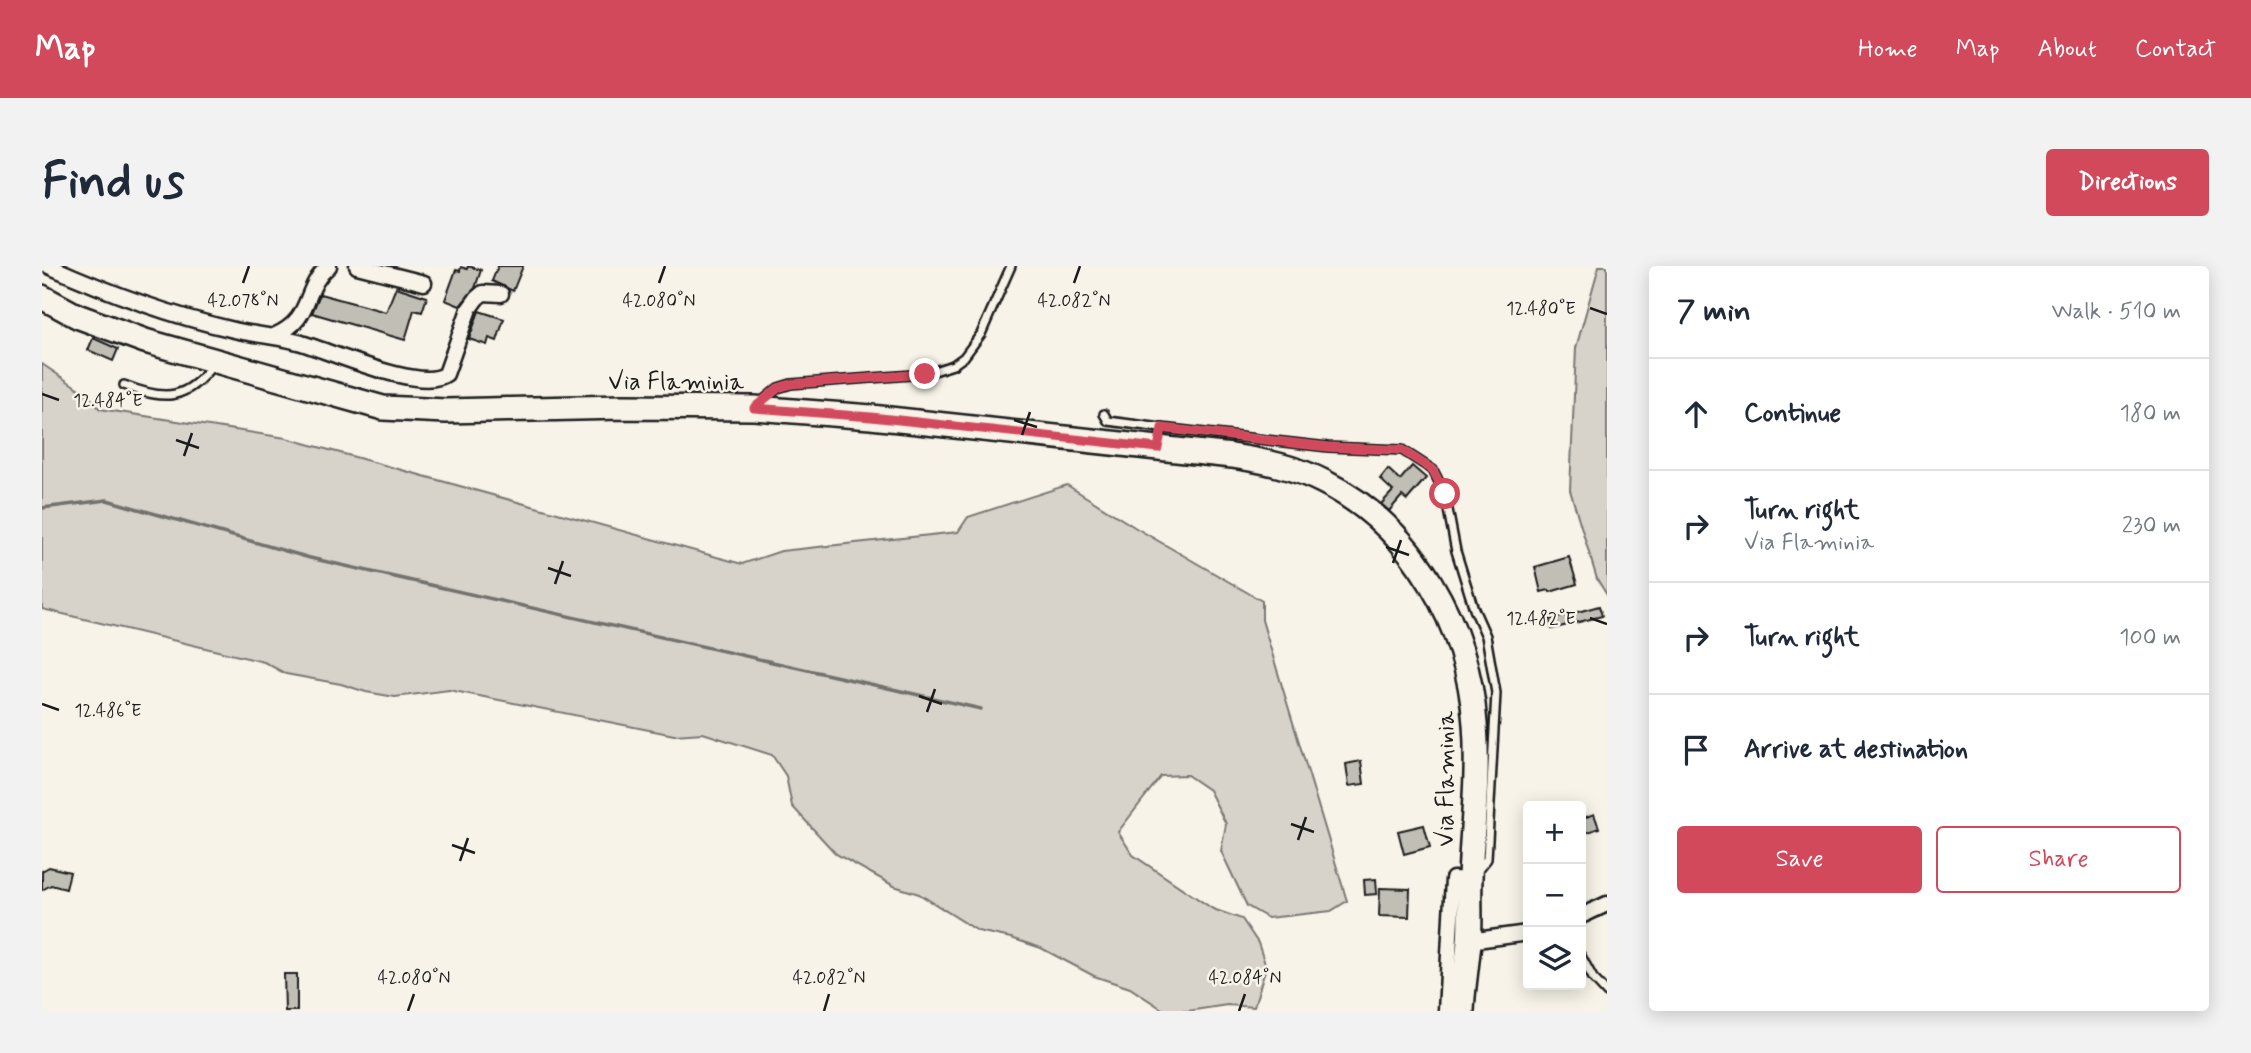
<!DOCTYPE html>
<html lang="en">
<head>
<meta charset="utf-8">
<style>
  :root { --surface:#fff; --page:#f2f2f3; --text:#1f2937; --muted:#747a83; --line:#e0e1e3; --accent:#d1495b }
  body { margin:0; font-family:Mynerve,sans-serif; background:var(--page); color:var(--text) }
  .controls { position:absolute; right:21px; bottom:21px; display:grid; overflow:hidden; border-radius:7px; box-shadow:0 4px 18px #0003 }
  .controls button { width:63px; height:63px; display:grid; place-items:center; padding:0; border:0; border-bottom:2px solid var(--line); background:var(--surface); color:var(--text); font:35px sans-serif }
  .stop { position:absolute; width:21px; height:21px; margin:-16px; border:5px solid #d1495b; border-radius:50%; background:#fff }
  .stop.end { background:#d1495b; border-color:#fff; box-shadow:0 2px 7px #0008 }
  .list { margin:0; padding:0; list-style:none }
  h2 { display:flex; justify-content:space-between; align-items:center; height:91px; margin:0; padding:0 28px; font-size:30px }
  h2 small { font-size:23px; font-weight:400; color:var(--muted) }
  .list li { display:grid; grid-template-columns:46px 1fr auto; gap:21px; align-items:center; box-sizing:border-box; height:112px; padding:0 28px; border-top:2px solid var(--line) }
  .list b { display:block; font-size:26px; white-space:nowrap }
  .list p { margin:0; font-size:23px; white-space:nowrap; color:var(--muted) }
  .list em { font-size:23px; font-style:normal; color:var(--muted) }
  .actions { display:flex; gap:14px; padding:21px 28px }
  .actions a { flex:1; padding:16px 0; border:2px solid var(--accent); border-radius:7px; text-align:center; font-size:24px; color:var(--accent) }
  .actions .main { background:var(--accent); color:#fff }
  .icon { flex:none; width:38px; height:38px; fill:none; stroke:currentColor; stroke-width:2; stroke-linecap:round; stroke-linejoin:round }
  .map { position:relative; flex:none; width:1565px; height:745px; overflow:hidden; border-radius:7px }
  header { display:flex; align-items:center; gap:42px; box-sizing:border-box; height:98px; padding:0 35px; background:var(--accent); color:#fff }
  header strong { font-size:33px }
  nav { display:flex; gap:38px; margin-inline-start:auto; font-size:24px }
  .intro { display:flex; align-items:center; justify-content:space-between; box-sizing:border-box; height:168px; padding:0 42px }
  h1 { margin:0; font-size:49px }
  .button { padding:18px 32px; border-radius:7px; background:var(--accent); color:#fff; font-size:24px; font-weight:700 }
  main { display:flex; gap:42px; padding:0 42px }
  aside { flex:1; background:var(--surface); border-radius:7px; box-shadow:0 4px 18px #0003 }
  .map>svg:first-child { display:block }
  .green { fill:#d7d3cb; stroke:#7a7874; stroke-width:2 }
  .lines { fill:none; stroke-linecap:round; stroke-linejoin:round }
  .stream { stroke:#72716c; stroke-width:3.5 }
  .building { fill:#c0beb5; stroke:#1c1c1c; stroke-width:2 }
  .lane-casing { stroke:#1c1c1c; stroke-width:12 }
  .street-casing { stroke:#1c1c1c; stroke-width:19 }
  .primary-casing { stroke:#1c1c1c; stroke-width:28 }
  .lane { stroke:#f7f3e8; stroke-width:7 }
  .street { stroke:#f7f3e8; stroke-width:14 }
  .primary { stroke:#f7f3e8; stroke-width:23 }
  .route { stroke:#d1495b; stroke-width:9 }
  .ticks { fill:none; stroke:#1c1c1c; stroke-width:2.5 }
  .labels { text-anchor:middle; stroke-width:5; stroke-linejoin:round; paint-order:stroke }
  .street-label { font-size:24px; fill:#1c1c1c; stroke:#f7f3e8 }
  .ticks-label { font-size:18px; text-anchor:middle; fill:#1c1c1c; stroke:#f7f3e8; stroke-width:5; stroke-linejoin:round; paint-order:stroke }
</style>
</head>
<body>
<header>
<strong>Map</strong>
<nav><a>Home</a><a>Map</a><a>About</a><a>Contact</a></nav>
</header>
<div class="intro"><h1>Find us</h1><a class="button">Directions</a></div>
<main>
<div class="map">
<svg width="1565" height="745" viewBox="0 0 1565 745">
  <rect width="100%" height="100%" fill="#f7f3e8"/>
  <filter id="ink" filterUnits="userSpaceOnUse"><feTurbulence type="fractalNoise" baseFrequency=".0143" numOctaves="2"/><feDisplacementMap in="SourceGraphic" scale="14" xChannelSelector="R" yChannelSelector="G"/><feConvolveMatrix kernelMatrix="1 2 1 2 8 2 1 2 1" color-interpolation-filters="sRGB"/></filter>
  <g filter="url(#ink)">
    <g class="green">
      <path d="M1557,0h8v329l-10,-16 -27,-89 6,-142z"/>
      <path d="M0,98l46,31 12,14 186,29 456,126 39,-13 177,-19 10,-15 99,-32 69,43 126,73v19l85,281 -16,10 -63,7 -21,-12 -26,-55 5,-27 -17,-34 -22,-15 -26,1 -43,56 15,23 80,54 29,10 16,24 8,24 -12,40 -27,-2 -39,6h-23l-35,-23 -36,-12 -53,-28 -30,-10 -33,-7 -59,-37 -25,-8 -58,-32 -44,-48 -6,-30 -14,-21 -69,-22 -29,2 -225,-45 -54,7 -29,-5 -25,-8 -55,-10 -22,-12 -222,-53z"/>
    </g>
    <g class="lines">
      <path class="stream" d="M0,242l65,-8 203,58 671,151"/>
    </g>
    <g class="building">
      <path d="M426,0l13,4 -6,18 -15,18 -15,-6 11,-30 4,1 1,-4 6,2z"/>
      <path d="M456,0h25l-10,25 -21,-10z"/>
      <path d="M354,21l31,10 -5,15 -8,-2 -9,30 -93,-27 8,-19 66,18z"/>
      <path d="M437,45l25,8 -7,22 -8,-3 -2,7 -18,-6z"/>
      <path d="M51,72l25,11 -5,12 -25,-11z"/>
      <path d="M1370,200l14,12 -19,22 -5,-4 -13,15 -8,-7 12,-13 -13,-12 8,-10 12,11z"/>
      <path d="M1527,291l8,27 -27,8 -1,-2 -8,2 -6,-25z"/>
      <path d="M1557,340l3,10 -50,13 -3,-9z"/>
      <path d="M1319,495l3,23 -15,2 -3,-22z"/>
      <path d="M1552,548l5,14 -13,5 -5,-14z"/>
      <path d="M1382,559l6,22 -26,7 -6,-23z"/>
      <path d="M7,601l21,5 -4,17 -15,-4 -9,5v-19z"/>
      <path d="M1334,613l1,15 -12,1 -1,-15z"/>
      <path d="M1338,622l30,1 -1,28 -30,-1z"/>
      <path d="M242,708h13v37h-12z"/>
    </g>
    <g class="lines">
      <defs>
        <g id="lane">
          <path d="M82,119c41,16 63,16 90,-22"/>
          <path d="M718,137l18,-15 13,-4 134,-10 28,-9 11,-8 17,-23 30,-68"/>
          <path d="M1062,148l4,7 54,7 -3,16"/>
          <path d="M1120,162l166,19 74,3 31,20 12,24 11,57 18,58 12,27 10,57 -9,166 -9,11"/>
          <path d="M1539,690l12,22 14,15"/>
        </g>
        <g id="street">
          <path d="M7,0c58,26 120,49 181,63 23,6 46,7 68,13 30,8 123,51 148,32l23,-65 8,-11 6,-5 18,1"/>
          <path d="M315,0l67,17"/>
          <path d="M232,70c41,-18 27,-47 55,-70"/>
          <path d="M1539,650l26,-12"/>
          <path d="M1427,675l59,-8"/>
          <path d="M1404,745l7,-132 17,1"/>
        </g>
        <path id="primary" d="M0,31l35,19 68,25 238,67 63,3 176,-4 132,1 117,9 361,39c32,5 63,11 92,26 90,45 144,144 151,242 4,52 -3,103 -5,154 -1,22 1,43 -1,64 -2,23 -6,46 -7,69"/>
      </defs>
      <use href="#lane" class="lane-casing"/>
      <use href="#street" class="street-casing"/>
      <use href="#primary" class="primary-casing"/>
      <use href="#lane" class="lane"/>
      <use href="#street" class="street"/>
      <use href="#primary" class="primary"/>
    </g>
  </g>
  <g class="lines" filter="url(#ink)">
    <path class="route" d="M883,108l-134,10 -13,4 -24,20 117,9 287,31 4,-20 166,19 74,3 31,20 12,24"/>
  </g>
  <path class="ticks" d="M201,17l6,-17M617,17l6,-17M1032,17l6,-17M1548,42l17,6M0,128l17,6M972,154l23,7M980,169l8,-23M134,174l23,8M142,190l8,-23M1344,281l23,8M1351,297l8,-23M506,302l23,8M513,318l8,-23M1548,352l17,6M877,430l23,8M0,438l17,6M885,446l8,-23M1249,558l23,8M1256,574l8,-23M410,579l23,8M418,595l8,-23M366,745l6,-17M782,745l5,-17M1197,745l6,-17"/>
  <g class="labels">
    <g class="street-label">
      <text x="634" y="123">Via Flaminia</text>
      <text transform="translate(1403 513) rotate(-90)" y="8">Via Flaminia</text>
    </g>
  </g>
  <g class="ticks-label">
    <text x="201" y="40">42.078°N</text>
    <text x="617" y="40">42.080°N</text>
    <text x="1032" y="40">42.082°N</text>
    <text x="1499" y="48">12.480°E</text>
    <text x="66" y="140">12.484°E</text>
    <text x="1499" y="358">12.482°E</text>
    <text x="66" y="450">12.486°E</text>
    <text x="372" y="717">42.080°N</text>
    <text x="787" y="717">42.082°N</text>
    <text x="1203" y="717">42.084°N</text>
  </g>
</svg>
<div class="controls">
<button>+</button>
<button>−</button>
<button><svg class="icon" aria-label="layers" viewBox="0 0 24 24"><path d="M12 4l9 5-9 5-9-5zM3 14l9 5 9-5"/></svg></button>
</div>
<div class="stop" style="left:1403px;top:228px"></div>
<div class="stop end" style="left:883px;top:108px"></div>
</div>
<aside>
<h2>7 min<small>Walk · 510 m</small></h2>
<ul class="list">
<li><svg class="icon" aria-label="ahead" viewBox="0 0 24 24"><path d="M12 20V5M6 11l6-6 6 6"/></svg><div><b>Continue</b></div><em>180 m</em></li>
<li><svg class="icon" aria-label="right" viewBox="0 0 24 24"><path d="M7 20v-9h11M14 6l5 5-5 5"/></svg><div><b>Turn right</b><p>Via Flaminia</p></div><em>230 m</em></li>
<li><svg class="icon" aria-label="right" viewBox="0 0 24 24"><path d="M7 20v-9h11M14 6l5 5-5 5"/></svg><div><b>Turn right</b></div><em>100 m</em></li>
<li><svg class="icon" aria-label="arrive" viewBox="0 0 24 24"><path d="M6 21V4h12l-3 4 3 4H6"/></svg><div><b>Arrive at destination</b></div></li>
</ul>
<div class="actions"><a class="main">Save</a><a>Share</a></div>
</aside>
</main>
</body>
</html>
